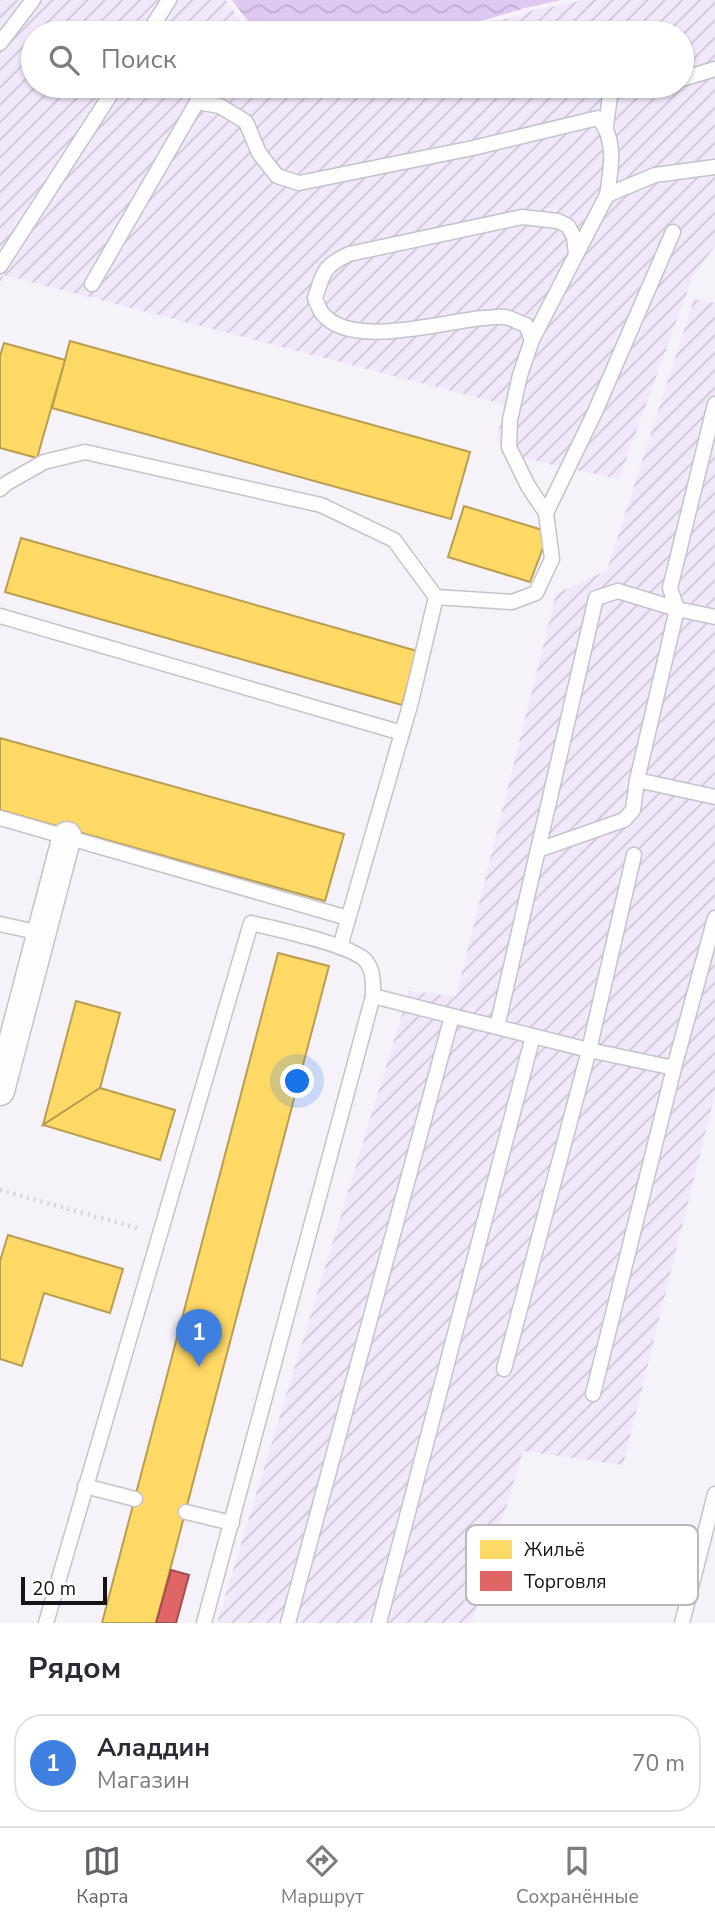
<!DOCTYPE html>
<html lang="ru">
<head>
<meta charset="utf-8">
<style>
  :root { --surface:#fff; --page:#f2f2f3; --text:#2b2b33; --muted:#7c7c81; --line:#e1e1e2; --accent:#656169 }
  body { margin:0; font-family:"Nunito Sans",sans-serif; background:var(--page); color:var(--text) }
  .scale { position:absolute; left:21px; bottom:18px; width:86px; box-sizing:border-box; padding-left:7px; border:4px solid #17131b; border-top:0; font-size:19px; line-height:24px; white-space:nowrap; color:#17131b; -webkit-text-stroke:5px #fff; paint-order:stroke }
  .you { position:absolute; left:298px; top:1082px; width:24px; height:24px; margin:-18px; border:5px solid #fff; border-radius:50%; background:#1a73e8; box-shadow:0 0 0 10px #1a73e833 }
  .badge { display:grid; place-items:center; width:46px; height:46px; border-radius:50%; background:var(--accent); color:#fff; font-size:23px; font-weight:700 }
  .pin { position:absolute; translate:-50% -58px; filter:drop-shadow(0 2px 4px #0008) }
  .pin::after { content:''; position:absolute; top:37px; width:24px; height:21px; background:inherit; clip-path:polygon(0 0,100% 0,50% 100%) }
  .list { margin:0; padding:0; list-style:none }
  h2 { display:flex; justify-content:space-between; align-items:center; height:91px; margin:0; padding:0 28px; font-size:30px }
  h2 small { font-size:23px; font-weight:400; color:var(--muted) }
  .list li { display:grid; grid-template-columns:46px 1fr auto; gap:21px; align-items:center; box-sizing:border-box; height:98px; margin:0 14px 14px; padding:0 14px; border:2px solid var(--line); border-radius:28px }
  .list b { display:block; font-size:26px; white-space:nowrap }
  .list p { margin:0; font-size:23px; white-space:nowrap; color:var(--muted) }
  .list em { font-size:23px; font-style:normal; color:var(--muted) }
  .icon { flex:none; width:38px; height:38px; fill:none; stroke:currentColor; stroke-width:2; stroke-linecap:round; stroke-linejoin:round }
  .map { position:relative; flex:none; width:715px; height:1623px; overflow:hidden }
  .search { position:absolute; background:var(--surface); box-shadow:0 2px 5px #0004; left:21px; right:21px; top:21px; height:77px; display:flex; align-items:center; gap:18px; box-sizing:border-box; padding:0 24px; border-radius:38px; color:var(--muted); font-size:26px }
  .sheet { height:203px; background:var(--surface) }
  nav { display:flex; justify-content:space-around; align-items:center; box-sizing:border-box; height:98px; border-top:2px solid var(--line); background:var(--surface); font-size:19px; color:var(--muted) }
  nav a { display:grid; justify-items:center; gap:4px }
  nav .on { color:var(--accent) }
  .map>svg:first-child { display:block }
  .industrial { fill:url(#industrial-furrows) }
  .water { fill:url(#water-waves) }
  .homes { fill:#ffd966; stroke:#b99e50; stroke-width:2 }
  .shops { fill:#e06666; stroke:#a44d50; stroke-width:2 }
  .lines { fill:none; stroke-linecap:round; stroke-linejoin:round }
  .lane-casing { stroke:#c6c2ca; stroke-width:17 }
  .street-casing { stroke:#c6c2ca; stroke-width:31 }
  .path { stroke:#d6d4d7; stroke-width:4.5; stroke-dasharray:2 5; stroke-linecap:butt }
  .lane { stroke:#fefdfe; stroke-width:14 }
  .street { stroke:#fefdfe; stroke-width:28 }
  .key { fill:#fff; stroke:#b9b8bb; stroke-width:2 }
  .key-label { font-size:19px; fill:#17131b }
</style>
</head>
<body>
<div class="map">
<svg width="715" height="1623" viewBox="0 0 715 1623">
  <defs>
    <pattern id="industrial-furrows" width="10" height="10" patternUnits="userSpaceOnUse" patternTransform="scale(1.75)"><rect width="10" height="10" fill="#f2e8fc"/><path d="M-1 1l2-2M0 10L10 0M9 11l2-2" fill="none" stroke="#cfc6d7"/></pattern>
    <pattern id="water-waves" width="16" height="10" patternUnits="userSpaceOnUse" patternTransform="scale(1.75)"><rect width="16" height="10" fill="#dfc9f3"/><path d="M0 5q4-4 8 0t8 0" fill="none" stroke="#bfacd0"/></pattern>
  </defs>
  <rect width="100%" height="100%" fill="#f6f2fa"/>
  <g class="industrial">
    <path d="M0,0h225l25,33h-217v53h649v-53h-222l74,-23 51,-10h130v246l-22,30 -74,203 -107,-23 -16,-17 10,-34 -502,-130 -4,8z"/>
    <path d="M694,299l21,4v791l-92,371 -100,-14 -51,172h-255l192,-632 47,5 100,-402 51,-24z"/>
  </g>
  <path class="water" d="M232,0h329l-36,8 -85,25h-183z"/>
  <g class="homes">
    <path d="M70,341l400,111 -19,67 -399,-111z"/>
    <path d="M4,343l61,17 -28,98 -37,-10v-92z"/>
    <path d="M464,506l85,26 -19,50 -82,-25z"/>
    <path d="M21,538l396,113 -15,54 -397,-113z"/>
    <path d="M0,738l344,96 -19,67 -325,-91z"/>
    <path d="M278,953l51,13 -173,657h-54z"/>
    <path d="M76,1001l44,12 -20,75 -57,37z"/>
    <path d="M100,1088l75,22 -15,50 -117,-35z"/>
    <path d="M8,1235l115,34 -13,44 -66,-20 -22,73 -22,-7v-98z"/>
  </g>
  <path class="shops" d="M171,1570l18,5 -13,48h-20z"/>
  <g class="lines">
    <defs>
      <g id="lane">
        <path d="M148,33l21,-33"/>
        <path d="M0,43l33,-43"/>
        <path d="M682,79l33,-10"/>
        <path d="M606,126l5,-38 27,-2"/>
        <path d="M607,195l48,-20 60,-8"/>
        <path d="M0,266l116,-180"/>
        <path d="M92,284l105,-182 23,4 26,16 13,31 18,23 22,7 174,-35 125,-30c19,20 13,52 9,77l-75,145 -12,35 -10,45 -1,27 19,39 18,27 6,46 -16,34 -24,9 -76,-5"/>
        <path d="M532,340l-6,-15c-7,-2 -14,-7 -21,-8 -6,-1 -15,1 -21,1 -41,3 -134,32 -162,-5 -3,-4 -5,-10 -7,-15 9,-26 7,-31 34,-44l173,-37 36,4 10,5 6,11 2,17"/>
        <path d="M0,489l7,-6 37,-21 41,-10 236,53 73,35 42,57 -25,105 -71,245"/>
        <path d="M546,513l49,-101 78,-180"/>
        <path d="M0,616l402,117"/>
        <path d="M637,780l78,17"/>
        <path d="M0,818l348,100"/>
        <path d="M538,850l86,-30 9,-10 4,-30 40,-171 -7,-21 45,-184"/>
        <path d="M0,924l41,9"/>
        <path d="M452,1016l45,11 99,-429 22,-7 59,18 38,8"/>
        <path d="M497,1027l92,23 85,18 41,-150"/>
        <path d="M504,1369l85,-319 45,-195"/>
        <path d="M593,1394l81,-326"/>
        <path d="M85,1486l50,13"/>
        <path d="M186,1512l46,11"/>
        <path d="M46,1623l205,-700c24,6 98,21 114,37 9,10 8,24 8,36l-169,627"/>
        <path d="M288,1623l164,-607 -79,-20"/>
        <path d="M379,1623l154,-587"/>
        <path d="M682,1623l33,-129"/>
      </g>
      <path id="street" d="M0,1091l67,-255"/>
    </defs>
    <use href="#lane" class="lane-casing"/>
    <use href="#street" class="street-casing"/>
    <path class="path" d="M0,1190l141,39"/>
    <use href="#lane" class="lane"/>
    <use href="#street" class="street"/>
  </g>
  <rect x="466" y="1525" width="232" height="80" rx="10" class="key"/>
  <rect x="480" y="1540" width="32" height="19" fill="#ffd966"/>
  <rect x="480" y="1571" width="32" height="20" fill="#e06666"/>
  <g class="key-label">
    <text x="524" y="1556">Жильё</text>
    <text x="524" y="1588">Торговля</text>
  </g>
</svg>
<div class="scale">20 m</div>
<div class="you"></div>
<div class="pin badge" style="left:199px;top:1367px;background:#3f7fe0">1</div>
<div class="search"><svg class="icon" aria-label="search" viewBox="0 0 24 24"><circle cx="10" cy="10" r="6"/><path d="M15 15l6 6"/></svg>Поиск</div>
</div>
<section class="sheet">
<h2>Рядом<small></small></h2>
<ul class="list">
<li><span class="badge" style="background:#3f7fe0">1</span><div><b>Аладдин</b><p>Магазин</p></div><em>70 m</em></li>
</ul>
</section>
<nav>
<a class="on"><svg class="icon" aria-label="map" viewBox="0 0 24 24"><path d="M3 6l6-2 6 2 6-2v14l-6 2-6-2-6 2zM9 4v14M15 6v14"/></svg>Карта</a>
<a><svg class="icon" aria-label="directions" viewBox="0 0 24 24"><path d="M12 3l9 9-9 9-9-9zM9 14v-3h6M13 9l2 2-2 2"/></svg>Маршрут</a>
<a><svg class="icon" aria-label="saved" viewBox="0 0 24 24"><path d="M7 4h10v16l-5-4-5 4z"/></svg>Сохранённые</a>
</nav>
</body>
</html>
